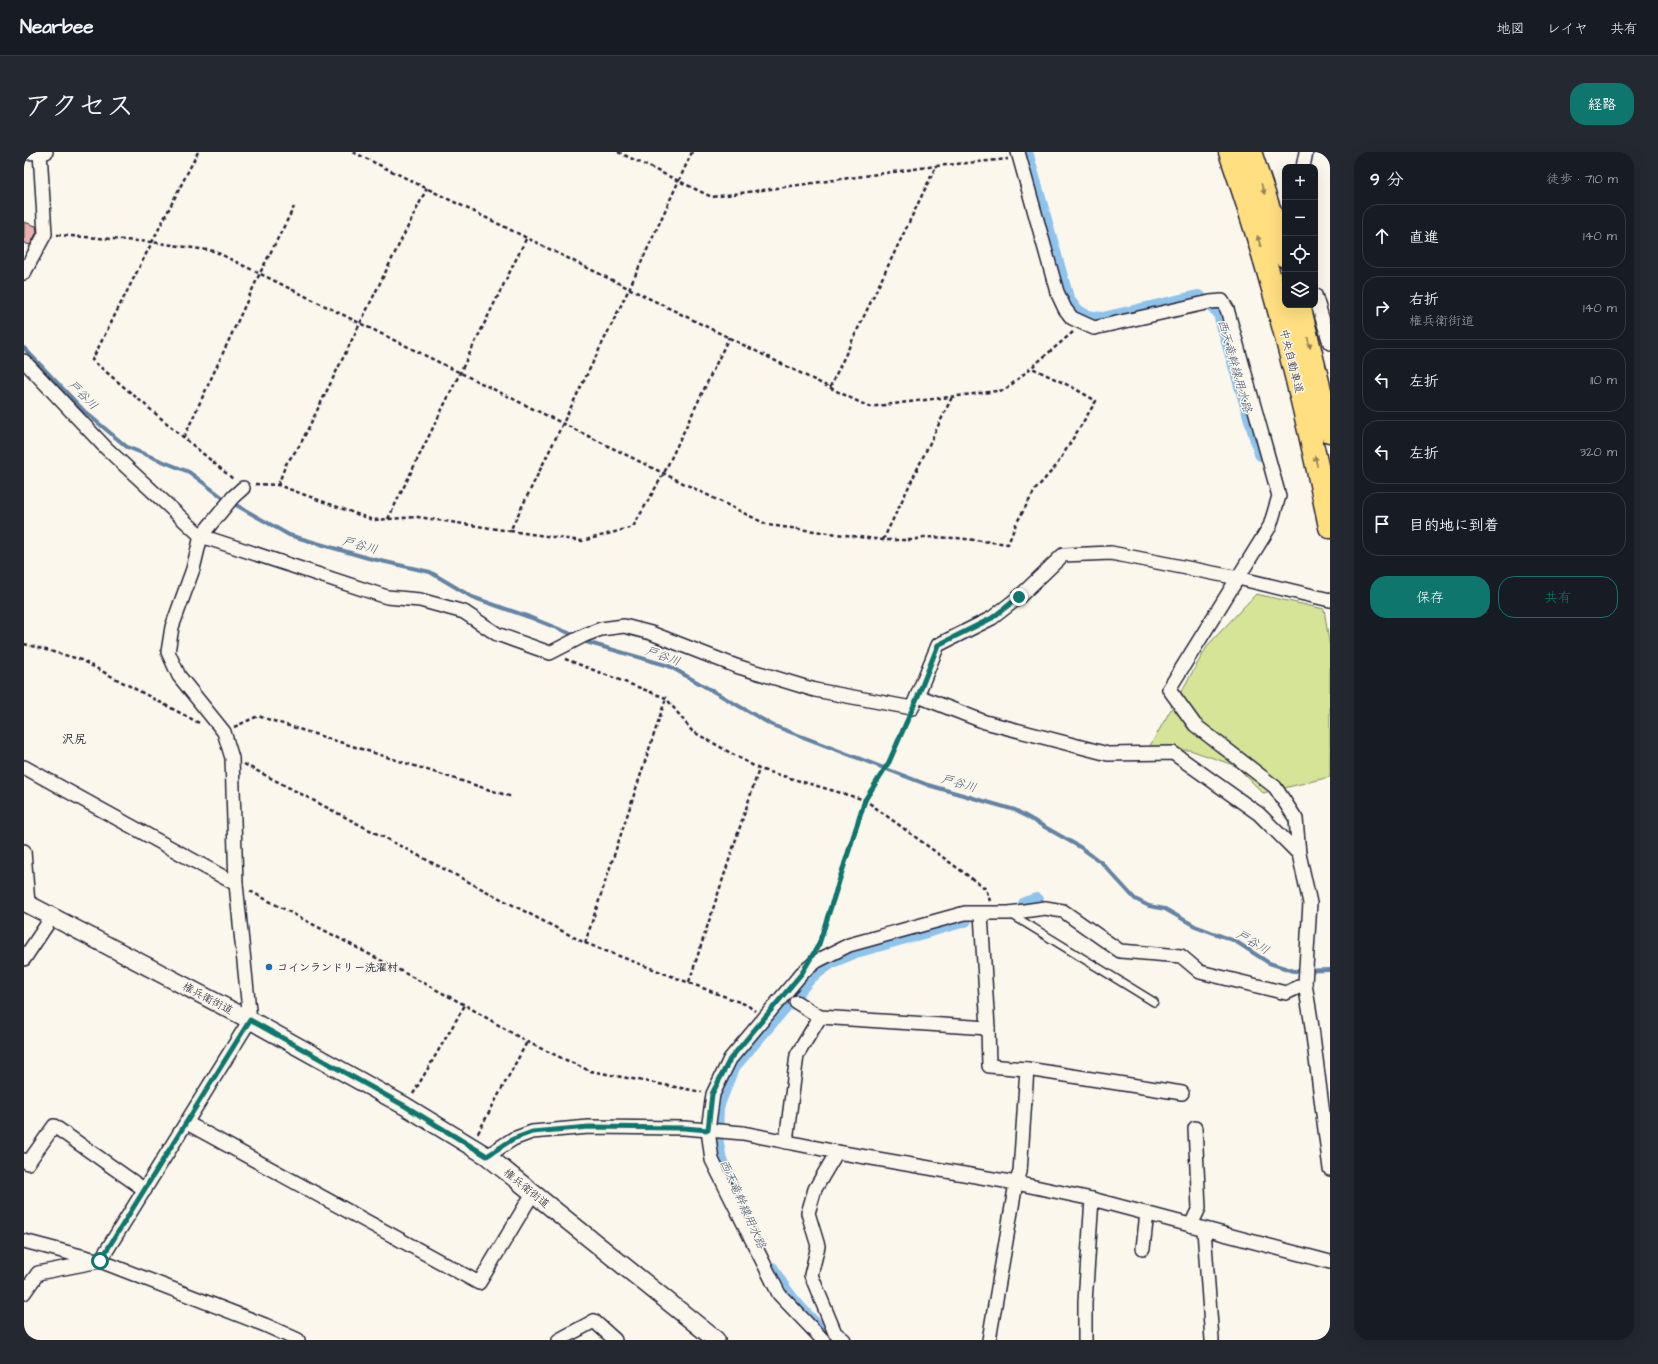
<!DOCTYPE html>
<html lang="ja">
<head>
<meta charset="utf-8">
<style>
  :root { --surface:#171b24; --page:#242831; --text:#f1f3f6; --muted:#9ea1a6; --line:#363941; --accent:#0f766e }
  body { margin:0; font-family:"Architects Daughter","Klee One",sans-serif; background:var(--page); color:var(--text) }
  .controls { position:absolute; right:12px; top:12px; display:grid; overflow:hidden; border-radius:8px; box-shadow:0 4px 16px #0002 }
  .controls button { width:36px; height:36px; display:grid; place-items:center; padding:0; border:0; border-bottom:1px solid var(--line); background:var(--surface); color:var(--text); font:20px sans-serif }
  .stop { position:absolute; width:12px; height:12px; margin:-9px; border:3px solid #0f766e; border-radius:50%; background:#fff }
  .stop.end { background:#0f766e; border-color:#fff; box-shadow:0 1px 4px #0008 }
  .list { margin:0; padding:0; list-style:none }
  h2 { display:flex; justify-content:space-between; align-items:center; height:52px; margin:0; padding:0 16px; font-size:17px }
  h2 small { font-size:13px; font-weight:400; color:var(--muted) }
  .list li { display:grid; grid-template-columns:26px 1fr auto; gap:12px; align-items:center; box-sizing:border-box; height:64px; margin:0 8px 8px; padding:0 8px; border:1px solid var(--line); border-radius:16px }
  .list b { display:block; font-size:15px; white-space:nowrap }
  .list p { margin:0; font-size:13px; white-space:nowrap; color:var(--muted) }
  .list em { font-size:13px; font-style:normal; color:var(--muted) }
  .actions { display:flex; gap:8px; padding:12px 16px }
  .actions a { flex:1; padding:9px 0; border:1px solid var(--accent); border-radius:16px; text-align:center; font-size:14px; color:var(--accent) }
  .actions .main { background:var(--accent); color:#fff }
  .icon { flex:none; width:22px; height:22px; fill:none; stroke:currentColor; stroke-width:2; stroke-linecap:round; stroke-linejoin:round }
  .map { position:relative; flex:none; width:1306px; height:1188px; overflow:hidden; border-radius:16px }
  header { display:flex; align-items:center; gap:24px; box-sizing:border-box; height:56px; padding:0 20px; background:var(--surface); border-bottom:1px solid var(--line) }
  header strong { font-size:19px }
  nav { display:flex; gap:22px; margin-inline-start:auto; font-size:14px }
  .intro { display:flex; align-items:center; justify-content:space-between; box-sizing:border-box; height:96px; padding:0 24px }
  h1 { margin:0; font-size:28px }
  .button { padding:10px 18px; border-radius:16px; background:var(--accent); color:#fff; font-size:14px; font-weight:700 }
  main { display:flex; gap:24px; padding:0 24px }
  aside { flex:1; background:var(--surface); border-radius:16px; box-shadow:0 4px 16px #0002 }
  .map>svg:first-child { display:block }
  .green { fill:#d5e497; stroke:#7c8369 }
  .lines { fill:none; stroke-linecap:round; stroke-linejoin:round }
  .stream { stroke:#6383a5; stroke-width:4 }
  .canal { stroke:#8ec3eb; stroke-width:14 }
  .building { fill:#ecb0ad; stroke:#22223b }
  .service-casing { stroke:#22223b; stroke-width:10 }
  .minor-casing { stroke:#22223b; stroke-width:16 }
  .tertiary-casing { stroke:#22223b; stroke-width:20 }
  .motorway-casing { stroke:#22223b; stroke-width:25 }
  .path { stroke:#22223b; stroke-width:2.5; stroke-dasharray:4 3; stroke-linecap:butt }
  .service { stroke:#fbf7ec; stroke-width:7 }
  .minor { stroke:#fbf7ec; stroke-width:13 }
  .tertiary { stroke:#fbf7ec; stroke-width:17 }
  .motorway { stroke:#ffdf80; stroke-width:22 }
  .oneway { fill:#90805e }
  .route { stroke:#0f766e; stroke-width:5 }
  .poi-dot { fill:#1f6fb2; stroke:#fbf7ec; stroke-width:1.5 }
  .labels { text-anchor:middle; stroke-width:3; stroke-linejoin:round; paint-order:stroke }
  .street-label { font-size:11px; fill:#22223b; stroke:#fbf7ec }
  .poi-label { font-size:11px; font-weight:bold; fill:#22223b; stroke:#fbf7ec; text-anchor:start }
  .water-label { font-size:12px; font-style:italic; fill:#485a79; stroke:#fbf7ec }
  .neighbourhood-label { font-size:12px; font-weight:bold; fill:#22223b; stroke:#fbf7ec }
</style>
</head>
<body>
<header>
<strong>Nearbee</strong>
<nav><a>地図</a><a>レイヤ</a><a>共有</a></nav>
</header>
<div class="intro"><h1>アクセス</h1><a class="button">経路</a></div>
<main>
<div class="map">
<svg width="1306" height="1188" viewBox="0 0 1306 1188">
  <rect width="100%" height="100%" fill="#fbf7ec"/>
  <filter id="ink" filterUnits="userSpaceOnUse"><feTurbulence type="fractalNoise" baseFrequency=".025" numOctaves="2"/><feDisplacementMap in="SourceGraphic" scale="8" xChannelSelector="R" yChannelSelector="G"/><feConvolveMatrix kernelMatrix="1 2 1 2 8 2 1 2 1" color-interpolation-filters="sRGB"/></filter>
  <g filter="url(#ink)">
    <path class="green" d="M1232,442l68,15 6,39v129l-67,16 -27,-27 -46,-16 -43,1 61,-106z"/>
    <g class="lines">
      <path class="stream" d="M0,196l60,63 43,36 62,25 33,25 67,38 79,23 62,14 42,25 57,20 40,16 17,9 83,24 103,59 156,60 87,25 65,37 22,16 33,36 14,7 16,3 30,17 40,15 34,22 25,8 36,-1"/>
      <g class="canal">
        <path d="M1002,0l41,146c9,16 18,20 36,21l95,-22 21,14 42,143"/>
        <path d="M1001,752l12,-4"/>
        <path d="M710,1039l-14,-31 -4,-22 1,-31 15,-39 16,-19 63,-73 21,-15 24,-10 109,-31"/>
        <path d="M748,1117c14,27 38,53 62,71"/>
      </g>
    </g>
    <path class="building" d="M0,70l12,4 1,6 -7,13 -6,-2z"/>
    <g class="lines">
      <defs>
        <path id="service" d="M985,761l145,89"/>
        <g id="minor">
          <path d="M994,0l39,140 8,17 7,9 22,10 116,-26 12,-1 5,8 52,187 -9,30 -101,163 26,36 80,62 21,32 3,35"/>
          <path d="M0,1l22,-1"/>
          <path d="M1279,15l3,-15"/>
          <path d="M0,121l21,-39 -5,-82"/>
          <path d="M1291,143l15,48"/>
          <path d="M0,209l82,87 95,88 186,61 33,3 44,12 33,22 53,19 35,-18 16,-6 23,-3 27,7 85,33 79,24 97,18 26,-63 54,-27 27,-21 44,-42 48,-2 127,25 92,22"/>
          <path d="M894,544l67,26 123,32 65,-1 86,61 40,40 11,49 -5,81 6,36 19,149"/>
          <path d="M0,615l212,117"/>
          <path d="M0,699l4,53"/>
          <path d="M957,762l7,114 1,38 38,3 -7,103 -4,11 -27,157"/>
          <path d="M0,807l28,-42"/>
          <path d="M772,850l24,15 168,11"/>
          <path d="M1003,917l155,24"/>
          <path d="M163,971l292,160 54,-90"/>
          <path d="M762,990l11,-87 23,-38"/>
          <path d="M813,1000l-22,37 -7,24 10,33 -7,29 24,58 9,7"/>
          <path d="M463,1004l26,-17 19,-7 57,-5 95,1 59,5 94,19 179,31 76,16 238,63"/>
          <path d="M0,1008l4,3 26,-37 91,64"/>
          <path d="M1167,1073l8,-17 -4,-80"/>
          <path d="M1180,1078l8,110"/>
          <path d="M0,1089l76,20 165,64 33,15"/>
          <path d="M1119,1096l4,-35"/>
          <path d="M0,1141l14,-20 62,-12 150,-241 -14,-136 -4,-126 -8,-26 -45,-56 -11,-24 4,-25 21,-58 8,-33 32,-39 10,-9"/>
          <path d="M535,1188l35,-19 21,19"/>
          <path d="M799,1188l-44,-46 -67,-134 -4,-30 5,-36 17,-35 72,-86 15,-12 32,-16 116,-32h44l36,-5 18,3 57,40 61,5 19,16 86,21 19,-9"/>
          <path d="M1061,1188v-38l7,-103"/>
        </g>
        <path id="tertiary" d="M0,750l226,118 155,86 82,50 229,184"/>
        <g id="motorway">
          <path d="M1206,0c43,122 74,248 100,375"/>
          <path d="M1226,0l35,104"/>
          <path d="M1275,153l31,126"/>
        </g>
      </defs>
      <use href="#service" class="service-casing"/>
      <use href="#minor" class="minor-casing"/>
      <use href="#tertiary" class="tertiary-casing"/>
      <use href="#motorway" class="motorway-casing"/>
      <g class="path">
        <path d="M174,0l-106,208 141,119"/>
        <path d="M329,0l516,255 136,-17 68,-58"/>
        <path d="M594,0l94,45 224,-31"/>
        <path d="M33,83l95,7 62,9 554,274 115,15h30l11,-3 33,1 51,6 8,-20 19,-34 21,-24 40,-65 -24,-14 -40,-19"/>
        <path d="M806,235l106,-221 72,-7"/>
        <path d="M160,285l76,-164 34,-66"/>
        <path d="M231,332l23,1 95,35 45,-3 92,14 119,-242 63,-137"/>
        <path d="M254,333l8,-21 14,-19 127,-257"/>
        <path d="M364,367l139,-282"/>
        <path d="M486,379l72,10 51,-14 31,-54 65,-136"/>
        <path d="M859,388l69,-143"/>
        <path d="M0,492l55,15 122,65"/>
        <path d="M541,507l101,39 26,33 67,38 106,31 121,89 4,12"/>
        <path d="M210,575l24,-11 254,81"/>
        <path d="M220,612l341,179 162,62 8,6"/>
        <path d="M226,739l215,114 62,37 63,29 112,21"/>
        <path d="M561,791l81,-245"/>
        <path d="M794,793l47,-145 24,-38 18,-42"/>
        <path d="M665,830l70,-213"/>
        <path d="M389,942l52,-89"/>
        <path d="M454,981l49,-91"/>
      </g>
      <use href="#service" class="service"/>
      <use href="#minor" class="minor"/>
      <use href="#tertiary" class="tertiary"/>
      <use href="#motorway" class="motorway"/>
    </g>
    <defs><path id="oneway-solid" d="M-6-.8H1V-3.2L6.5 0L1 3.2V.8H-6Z"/></defs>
    <g class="oneway">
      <use href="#oneway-solid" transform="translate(1239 37) rotate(72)"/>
      <use href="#oneway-solid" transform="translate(1235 89) rotate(-108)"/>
      <use href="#oneway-solid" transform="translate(1285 191) rotate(75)"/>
      <use href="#oneway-solid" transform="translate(1292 309) rotate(-102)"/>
    </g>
  </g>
  <g class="lines" filter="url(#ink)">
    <path class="route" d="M76,1109l150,-241 155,86 82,50 26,-17 19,-7 57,-5 95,1 24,2 4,-36 18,-35 72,-86 17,-29 46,-144 24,-38 29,-66 20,-51 54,-27 27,-21"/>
  </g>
  <circle class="poi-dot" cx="245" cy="815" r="4"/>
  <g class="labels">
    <g class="street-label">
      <text transform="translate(1268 209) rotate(76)" y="4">中央自動車道</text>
      <text transform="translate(184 846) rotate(28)" y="4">権兵衛街道</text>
      <text transform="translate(503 1036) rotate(39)" y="4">権兵衛街道</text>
    </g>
    <g class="poi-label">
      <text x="253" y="819">コインランドリー洗濯村</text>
    </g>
    <g class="water-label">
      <text transform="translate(1211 214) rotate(74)" y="4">西天竜幹線用水路</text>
      <text transform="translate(59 243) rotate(45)" y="4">戸谷川</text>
      <text transform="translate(336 393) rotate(15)" y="4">戸谷川</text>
      <text transform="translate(639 504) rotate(20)" y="4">戸谷川</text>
      <text transform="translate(935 631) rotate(16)" y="4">戸谷川</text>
      <text transform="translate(1229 790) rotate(31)" y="4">戸谷川</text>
      <text transform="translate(719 1052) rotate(66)" y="4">西天竜幹線用水路</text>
    </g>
    <g class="neighbourhood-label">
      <text x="50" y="591">沢尻</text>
    </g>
  </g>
</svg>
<div class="controls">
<button>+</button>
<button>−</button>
<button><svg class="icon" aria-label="locate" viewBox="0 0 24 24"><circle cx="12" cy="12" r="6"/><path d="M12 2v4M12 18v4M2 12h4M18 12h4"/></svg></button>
<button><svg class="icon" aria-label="layers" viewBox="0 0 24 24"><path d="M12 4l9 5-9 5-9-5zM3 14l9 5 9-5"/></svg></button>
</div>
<div class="stop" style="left:76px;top:1109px"></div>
<div class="stop end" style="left:995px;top:445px"></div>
</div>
<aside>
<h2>9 分<small>徒歩 · 710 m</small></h2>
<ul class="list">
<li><svg class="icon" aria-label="ahead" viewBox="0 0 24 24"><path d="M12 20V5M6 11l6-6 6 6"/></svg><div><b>直進</b></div><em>140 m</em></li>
<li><svg class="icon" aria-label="right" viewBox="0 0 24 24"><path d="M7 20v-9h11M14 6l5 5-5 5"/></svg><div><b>右折</b><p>権兵衛街道</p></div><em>140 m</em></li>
<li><svg class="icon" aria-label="left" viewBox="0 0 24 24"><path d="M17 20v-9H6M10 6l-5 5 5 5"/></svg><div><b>左折</b></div><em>110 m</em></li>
<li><svg class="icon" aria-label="left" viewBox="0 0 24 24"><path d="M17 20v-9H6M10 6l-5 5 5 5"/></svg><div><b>左折</b></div><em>320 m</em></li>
<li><svg class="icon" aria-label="arrive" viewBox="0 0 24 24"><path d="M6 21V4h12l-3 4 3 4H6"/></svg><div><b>目的地に到着</b></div></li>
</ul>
<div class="actions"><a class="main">保存</a><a>共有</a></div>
</aside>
</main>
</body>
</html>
